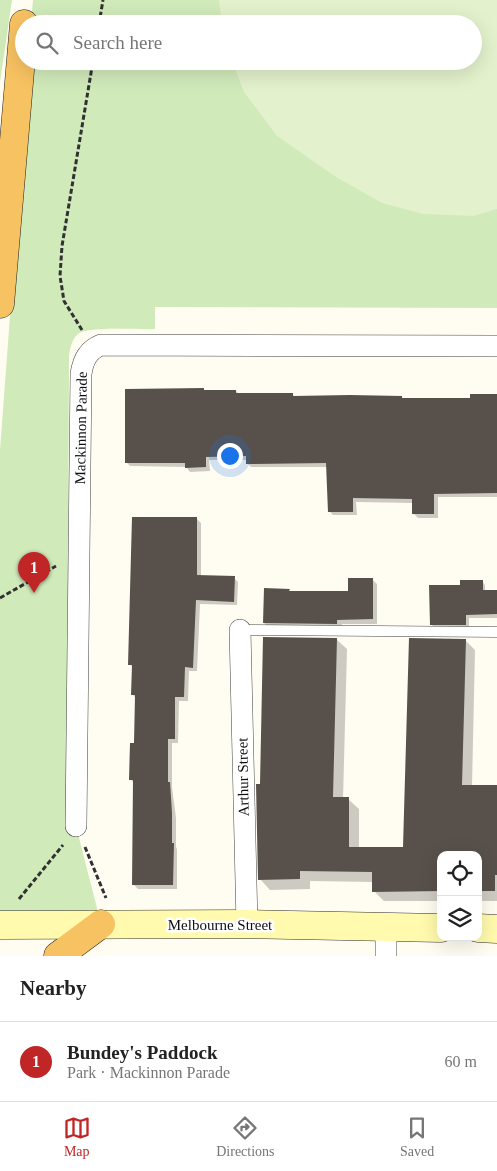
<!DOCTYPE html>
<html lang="en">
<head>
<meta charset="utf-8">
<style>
  :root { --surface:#fff; --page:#f2f2f2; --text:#222; --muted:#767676; --line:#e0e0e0; --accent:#c12626 }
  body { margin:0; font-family:"Times New Roman",serif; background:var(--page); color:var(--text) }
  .controls { position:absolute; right:15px; bottom:15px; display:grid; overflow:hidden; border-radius:10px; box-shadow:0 5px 20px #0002 }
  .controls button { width:45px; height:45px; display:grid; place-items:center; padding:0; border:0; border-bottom:1px solid var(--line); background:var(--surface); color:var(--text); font:25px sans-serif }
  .you { position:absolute; left:229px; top:455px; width:18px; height:18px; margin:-12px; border:4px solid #fff; border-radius:50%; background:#1a73e8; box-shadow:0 0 0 8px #1a73e833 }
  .badge { display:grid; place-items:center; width:32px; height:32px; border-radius:50%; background:var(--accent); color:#fff; font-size:16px; font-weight:700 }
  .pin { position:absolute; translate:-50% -41px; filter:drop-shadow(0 1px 2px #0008) }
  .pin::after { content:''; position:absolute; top:26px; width:18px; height:15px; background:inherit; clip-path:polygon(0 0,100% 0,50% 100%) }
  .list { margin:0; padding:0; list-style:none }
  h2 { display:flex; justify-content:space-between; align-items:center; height:65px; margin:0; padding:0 20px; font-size:21px }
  h2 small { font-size:16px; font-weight:400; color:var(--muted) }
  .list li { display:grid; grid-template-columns:32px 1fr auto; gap:15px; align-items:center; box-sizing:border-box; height:80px; padding:0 20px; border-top:1px solid var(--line) }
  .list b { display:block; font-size:19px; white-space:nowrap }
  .list p { margin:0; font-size:16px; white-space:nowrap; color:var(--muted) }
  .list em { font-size:16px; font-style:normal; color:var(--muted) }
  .icon { flex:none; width:28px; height:28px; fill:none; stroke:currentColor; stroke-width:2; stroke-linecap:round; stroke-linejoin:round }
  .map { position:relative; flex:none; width:497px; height:956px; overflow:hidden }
  .search { position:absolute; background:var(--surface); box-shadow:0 5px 20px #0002; left:15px; right:15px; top:15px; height:55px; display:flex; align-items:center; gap:12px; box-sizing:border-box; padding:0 18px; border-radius:28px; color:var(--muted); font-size:19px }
  .sheet { height:145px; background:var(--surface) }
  nav { display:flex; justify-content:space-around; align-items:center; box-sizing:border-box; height:70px; border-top:1px solid var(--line); background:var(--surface); font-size:14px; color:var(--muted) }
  nav a { display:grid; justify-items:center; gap:2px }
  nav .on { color:var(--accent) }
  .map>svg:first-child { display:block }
  .green { fill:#d1eaba }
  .pitch { fill:#e3f1cc }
  .shadow { fill:#0003 }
  .building { fill:#58514b }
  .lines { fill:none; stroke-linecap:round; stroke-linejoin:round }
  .service-casing { stroke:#424242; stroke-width:11 }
  .minor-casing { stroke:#424242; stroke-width:22 }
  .secondary-casing { stroke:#313131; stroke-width:29 }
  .trunk-casing { stroke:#202020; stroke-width:29 }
  .path { stroke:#313131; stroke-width:3; stroke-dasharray:5 2.5; stroke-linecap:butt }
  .service { stroke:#fff; stroke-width:10 }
  .minor { stroke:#fff; stroke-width:21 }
  .secondary { stroke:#fffaad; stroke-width:28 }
  .trunk { stroke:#f7c261; stroke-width:28 }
  .labels { text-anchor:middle; stroke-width:5; stroke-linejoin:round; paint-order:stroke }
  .street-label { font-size:15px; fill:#0f0f0f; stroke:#fff }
</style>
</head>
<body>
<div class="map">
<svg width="497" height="956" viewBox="0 0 497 956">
  <rect width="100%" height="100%" fill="#fffdf2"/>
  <g class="green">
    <path d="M0,0h12l-12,82z"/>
    <path d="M33,0h464v308l-342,-1v22c-15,1 -66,-3 -77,5 -6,5 -8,14 -9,22l-2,459 9,11 23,90 -99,1v-467l29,-389h444v-37h-442z"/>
  </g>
  <path class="pitch" d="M219,0h278v209l-24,7 -50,-2 -41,-11 -46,-26 -59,-41 -33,-44 -12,-31h241v-37h-251z"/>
  <g class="shadow">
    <path d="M204,390l2,1h30l3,3h53l3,3h107l2,2h68l25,-4v102h-59v21h-20l-4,-4v-11l-58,-1 1,13h-24l-4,-4 -1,-44h-77l-4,-4v-3h-38l1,11 -20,1 -4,-5 -56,-1 -4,-4z"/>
    <path d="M197,519l4,4v54l33,1 4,4 -1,23 -37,-1 -3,67h-8l-1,30h-9l-1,42h-6v44l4,31v29l1,2v40h-39l-4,-4v-102l-3,-3 5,-36v-46l-3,-3v-27l-3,-4z"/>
    <path d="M372,579l5,5v40h-35l-1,4h-72l-5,-5 25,-33 2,2 58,1z"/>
    <path d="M482,581l3,4v6l12,1v26h-28v10l-35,-1 -3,-3 30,-38z"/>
    <path d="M336,639l11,10 -4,150h5l11,10v40h46l60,-209 10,10 -3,136h25v115h-19v-46h-37v46h-57l-10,-10v-9l-64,-1v8l-40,1 -10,-11 1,-94z"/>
  </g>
  <g class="building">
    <path d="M204,388v2h32v3h57v3l57,-1 52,1v2h68v-4h27v99l-63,1v20h-22v-15l-59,-1v14h-25l-2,-49 -80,1v-8l-40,1v10l-21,1v-5h-60v-74z"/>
    <path d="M132,517h65v58l38,1 -1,26 -38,-2 -3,68 -8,-1 -1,30h-9v42h-7v43h2l2,31v30h2l-1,42h-41l1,-105h-4l1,-37h4l1,-48h-4l1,-30h-4z"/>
    <path d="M348,578h25v41l-36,1v4l-74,-1 1,-35 26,1 -1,2h59z"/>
    <path d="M460,580h23v10h14v24l-31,1v10h-36l-1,-40h31z"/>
    <path d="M263,637l74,1 -4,159h16v50h54l6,-209 57,1 -4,146h35v90h-2v16h-17v-36h-37v36l-69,1v-20l-72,-1v8l-42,1 -2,-96h4z"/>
  </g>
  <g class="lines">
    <defs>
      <path id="service" d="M240,630l257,2"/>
      <g id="minor">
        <path d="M240,630l7,294"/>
        <path d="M76,826l5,-452c2,-14 7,-24 20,-29l396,1"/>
        <path d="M386,956v-29"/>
      </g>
      <g id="secondary">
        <path d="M0,925l247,-1 194,4"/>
        <path d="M478,928l19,1"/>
      </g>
      <g id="trunk">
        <path d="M0,304l24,-280"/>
        <path d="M58,956l43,-32"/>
      </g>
    </defs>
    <use href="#service" class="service-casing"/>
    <use href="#minor" class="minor-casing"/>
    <use href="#secondary" class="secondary-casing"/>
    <use href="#trunk" class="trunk-casing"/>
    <g class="path">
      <path d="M99,24l4,-24"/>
      <path d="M82,330l-18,-29 -4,-25 2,-30 31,-185"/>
      <path d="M0,598l56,-32"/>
      <path d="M85,847l21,51"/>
      <path d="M19,899l44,-54"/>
    </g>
    <use href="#service" class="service"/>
    <use href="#minor" class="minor"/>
    <use href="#secondary" class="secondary"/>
    <use href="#trunk" class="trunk"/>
  </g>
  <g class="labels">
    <g class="street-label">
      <text transform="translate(81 428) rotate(-89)" y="5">Mackinnon Parade</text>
      <text transform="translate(243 777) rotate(-91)" y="5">Arthur Street</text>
      <text x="220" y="930">Melbourne Street</text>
    </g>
  </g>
</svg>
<div class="controls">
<button><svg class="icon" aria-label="locate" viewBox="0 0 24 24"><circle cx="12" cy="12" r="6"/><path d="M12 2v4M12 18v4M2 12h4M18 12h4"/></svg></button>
<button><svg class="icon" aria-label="layers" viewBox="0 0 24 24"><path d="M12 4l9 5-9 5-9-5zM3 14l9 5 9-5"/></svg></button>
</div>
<div class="you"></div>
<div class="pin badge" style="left:34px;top:593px">1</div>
<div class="search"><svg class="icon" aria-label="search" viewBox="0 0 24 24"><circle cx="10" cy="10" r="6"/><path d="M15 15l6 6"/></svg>Search here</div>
</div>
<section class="sheet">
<h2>Nearby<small></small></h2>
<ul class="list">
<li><span class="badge">1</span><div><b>Bundey's Paddock</b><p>Park · Mackinnon Parade</p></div><em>60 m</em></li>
</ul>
</section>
<nav>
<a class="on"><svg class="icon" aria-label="map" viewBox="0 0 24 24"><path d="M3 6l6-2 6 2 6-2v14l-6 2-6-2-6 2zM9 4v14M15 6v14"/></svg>Map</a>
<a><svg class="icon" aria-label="directions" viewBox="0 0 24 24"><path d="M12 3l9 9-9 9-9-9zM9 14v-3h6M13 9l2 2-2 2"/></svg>Directions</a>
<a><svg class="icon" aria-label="saved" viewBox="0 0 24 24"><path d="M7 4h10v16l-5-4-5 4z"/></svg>Saved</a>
</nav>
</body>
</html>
